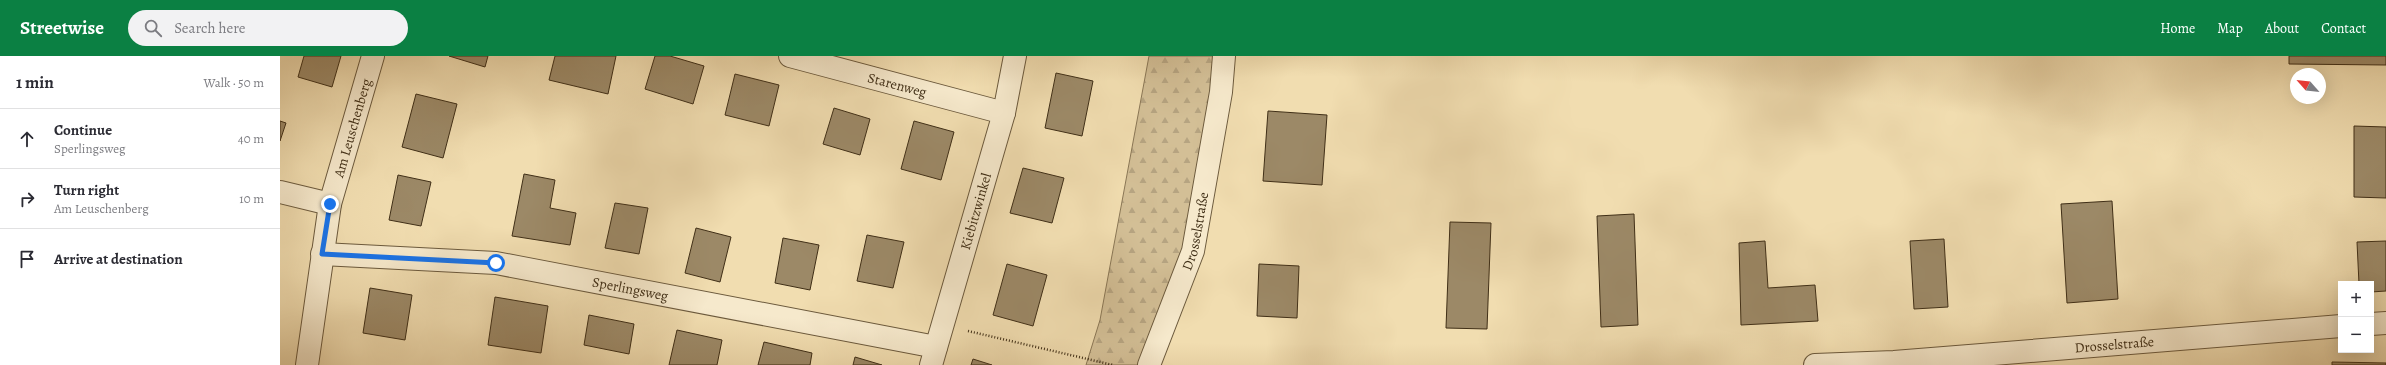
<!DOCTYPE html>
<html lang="en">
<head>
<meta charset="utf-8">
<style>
  :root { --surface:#fff; --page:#f2f2f3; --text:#2b2b33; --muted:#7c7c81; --line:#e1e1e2; --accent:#0b8043 }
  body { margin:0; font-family:Alegreya,serif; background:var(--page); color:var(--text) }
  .controls { position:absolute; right:12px; bottom:12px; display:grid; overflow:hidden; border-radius:0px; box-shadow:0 4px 16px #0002 }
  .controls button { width:36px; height:36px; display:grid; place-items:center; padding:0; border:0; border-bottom:1px solid var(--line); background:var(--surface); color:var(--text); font:20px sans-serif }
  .compass { position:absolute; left:2010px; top:12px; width:36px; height:36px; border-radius:50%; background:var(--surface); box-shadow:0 4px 16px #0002; rotate:297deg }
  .stop { position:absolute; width:12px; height:12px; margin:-9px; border:3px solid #1a73e8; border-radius:50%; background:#fff }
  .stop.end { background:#1a73e8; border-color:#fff; box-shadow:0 1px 4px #0008 }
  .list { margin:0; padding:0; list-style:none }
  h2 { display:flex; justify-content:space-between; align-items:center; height:52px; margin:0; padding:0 16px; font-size:17px }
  h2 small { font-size:13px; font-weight:400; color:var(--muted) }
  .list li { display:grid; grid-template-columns:26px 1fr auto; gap:12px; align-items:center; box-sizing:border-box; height:60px; padding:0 16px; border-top:1px solid var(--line) }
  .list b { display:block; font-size:15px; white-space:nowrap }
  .list p { margin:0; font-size:13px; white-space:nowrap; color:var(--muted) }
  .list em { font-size:13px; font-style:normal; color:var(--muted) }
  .icon { flex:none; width:22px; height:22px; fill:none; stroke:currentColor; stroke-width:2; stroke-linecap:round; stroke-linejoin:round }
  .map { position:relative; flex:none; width:2106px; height:309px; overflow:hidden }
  header { display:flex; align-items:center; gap:24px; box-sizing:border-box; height:56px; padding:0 20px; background:var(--accent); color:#fff }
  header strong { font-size:19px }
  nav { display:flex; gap:22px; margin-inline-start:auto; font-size:14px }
  .search { width:280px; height:36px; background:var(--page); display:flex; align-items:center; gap:10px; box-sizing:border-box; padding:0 14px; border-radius:22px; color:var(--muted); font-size:15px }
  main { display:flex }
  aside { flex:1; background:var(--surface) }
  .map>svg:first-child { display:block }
  .forest { fill:url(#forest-firs); stroke:#8a7756 }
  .building { fill:#9c8967; stroke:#402f17 }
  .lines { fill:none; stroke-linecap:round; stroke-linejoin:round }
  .minor-casing { stroke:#6c5a3d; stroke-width:24 }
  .path { stroke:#402f17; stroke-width:2.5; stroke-dasharray:1 2; stroke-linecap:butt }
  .minor { stroke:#f6e9cc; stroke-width:22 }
  .route { stroke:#1a73e8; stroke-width:5 }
  .labels { text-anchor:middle; stroke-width:3.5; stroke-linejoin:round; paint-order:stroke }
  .street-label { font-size:14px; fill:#402f17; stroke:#f6e9cc }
</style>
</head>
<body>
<header>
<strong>Streetwise</strong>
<div class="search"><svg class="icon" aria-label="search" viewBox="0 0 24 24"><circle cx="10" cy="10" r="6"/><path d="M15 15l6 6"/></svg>Search here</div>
<nav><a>Home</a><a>Map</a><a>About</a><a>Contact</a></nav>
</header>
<main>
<aside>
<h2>1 min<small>Walk · 50 m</small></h2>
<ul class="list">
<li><svg class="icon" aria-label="ahead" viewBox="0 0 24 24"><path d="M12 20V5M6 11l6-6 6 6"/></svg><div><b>Continue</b><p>Sperlingsweg</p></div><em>40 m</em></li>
<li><svg class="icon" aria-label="right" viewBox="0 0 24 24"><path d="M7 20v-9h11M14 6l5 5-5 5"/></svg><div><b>Turn right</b><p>Am Leuschenberg</p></div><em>10 m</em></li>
<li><svg class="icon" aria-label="arrive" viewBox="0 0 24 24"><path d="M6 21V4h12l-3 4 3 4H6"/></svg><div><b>Arrive at destination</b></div></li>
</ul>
</aside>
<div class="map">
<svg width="2106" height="309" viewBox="0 0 2106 309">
  <defs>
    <pattern id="forest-firs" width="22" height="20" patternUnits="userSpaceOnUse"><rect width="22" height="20" fill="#d3bf96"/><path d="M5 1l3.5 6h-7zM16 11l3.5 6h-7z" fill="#b6a481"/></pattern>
  </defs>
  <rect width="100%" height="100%" fill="#f1ddb0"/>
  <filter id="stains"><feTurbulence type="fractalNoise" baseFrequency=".005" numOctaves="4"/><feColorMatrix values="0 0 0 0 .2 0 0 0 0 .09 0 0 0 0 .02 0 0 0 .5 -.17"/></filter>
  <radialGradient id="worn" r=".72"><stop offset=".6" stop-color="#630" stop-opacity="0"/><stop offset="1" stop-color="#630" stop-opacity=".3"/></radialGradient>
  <path class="forest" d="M869,0h75l-31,195 -44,114h-63l14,-45z"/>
  <g class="building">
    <path d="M24,0h37l-9,31 -34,-10z"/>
    <path d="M169,0h39l-3,11z"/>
    <path d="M275,0h61l-8,38 -59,-14z"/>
    <path d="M375,0h15l34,10 -11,38 -48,-15z"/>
    <path d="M2009,0h97v9l-97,-1z"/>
    <path d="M776,17l37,8 -11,55 -37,-8z"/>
    <path d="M455,18l44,11 -10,41 -44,-11z"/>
    <path d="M136,38l41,10 -14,54 -41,-11z"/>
    <path d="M554,52l36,11 -10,36 -37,-11z"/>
    <path d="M988,55l59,4 -5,70 -59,-4z"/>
    <path d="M0,65l6,2 -6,18z"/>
    <path d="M634,65l40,11 -13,48 -40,-11z"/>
    <path d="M2074,70l32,1v71l-32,-1z"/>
    <path d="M743,112l41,10 -12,45 -42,-10z"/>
    <path d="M244,118l31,6 -5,28 26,5 -6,32 -58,-9z"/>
    <path d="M118,119l33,7 -10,44 -32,-6z"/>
    <path d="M1832,145l6,98 -51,4 -6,-99z"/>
    <path d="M335,147l33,5 -9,46 -34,-6z"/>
    <path d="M1354,158l4,111 -37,2 -4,-111z"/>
    <path d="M1170,166l41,1 -4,106 -41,-1z"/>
    <path d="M416,172l35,9 -11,45 -35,-9z"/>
    <path d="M587,179l37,7 -11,46 -36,-7z"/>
    <path d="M503,182l36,7 -9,45 -35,-7z"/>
    <path d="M1664,183l4,68 -34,2 -4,-68z"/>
    <path d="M1485,185l3,47 47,-3 3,36 -77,4 -2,-82z"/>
    <path d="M2106,185v50l-15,1v-8h-12l-2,-42z"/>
    <path d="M727,208l40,11 -14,51 -40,-11z"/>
    <path d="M979,208l40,2 -2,52 -40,-2z"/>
    <path d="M90,232l42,7 -7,45 -42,-7z"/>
    <path d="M215,241l53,9 -7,47 -53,-8z"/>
    <path d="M309,259l45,9 -5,30 -45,-9z"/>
    <path d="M397,274l45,10 -5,25h-48z"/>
    <path d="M484,286l48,11 -2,12h-52z"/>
    <path d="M575,301l27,8h-29z"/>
    <path d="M693,303l19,6h-21z"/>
    <path d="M2052,306l54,1v2h-54z"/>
  </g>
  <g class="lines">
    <defs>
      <g id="minor">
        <path id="s1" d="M510,0l214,57"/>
        <path d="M0,136l50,12"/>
        <path id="s2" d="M42,198l174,9 440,84"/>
        <path d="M2091,268l15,-1"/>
        <path id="s3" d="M27,309l23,-161 43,-148"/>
        <path id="s4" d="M651,309l73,-252 11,-57"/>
        <path id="s5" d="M869,309l44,-114 28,-159 3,-36"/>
        <path id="s6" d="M1535,309l79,-3 447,-36"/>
      </g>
    </defs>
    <use href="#minor" class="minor-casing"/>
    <path class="path" d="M688,275l145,34"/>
    <use href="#minor" class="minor"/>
  </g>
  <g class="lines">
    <path class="route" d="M50,148l-8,50 174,9"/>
  </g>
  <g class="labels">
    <g class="street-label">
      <text dy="5" stroke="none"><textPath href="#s1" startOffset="111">Starenweg</textPath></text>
      <text dy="5" stroke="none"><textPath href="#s3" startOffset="242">Am Leuschenberg</textPath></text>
      <text dy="5" stroke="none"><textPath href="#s4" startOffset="160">Kiebitzwinkel</textPath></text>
      <text dy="5" stroke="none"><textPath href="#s5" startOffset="142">Drosselstraße</textPath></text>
      <text dy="5" stroke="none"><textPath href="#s2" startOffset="311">Sperlingsweg</textPath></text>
      <text dy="5" stroke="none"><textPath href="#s6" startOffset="300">Drosselstraße</textPath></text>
    </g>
  </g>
  <rect width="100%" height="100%" filter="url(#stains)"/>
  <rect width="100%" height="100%" fill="url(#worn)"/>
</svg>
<div class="controls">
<button>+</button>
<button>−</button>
</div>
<svg class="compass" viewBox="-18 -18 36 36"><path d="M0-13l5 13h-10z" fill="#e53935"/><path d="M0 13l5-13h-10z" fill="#7c7c81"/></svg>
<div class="stop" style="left:216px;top:207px"></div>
<div class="stop end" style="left:50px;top:148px"></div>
</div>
</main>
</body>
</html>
